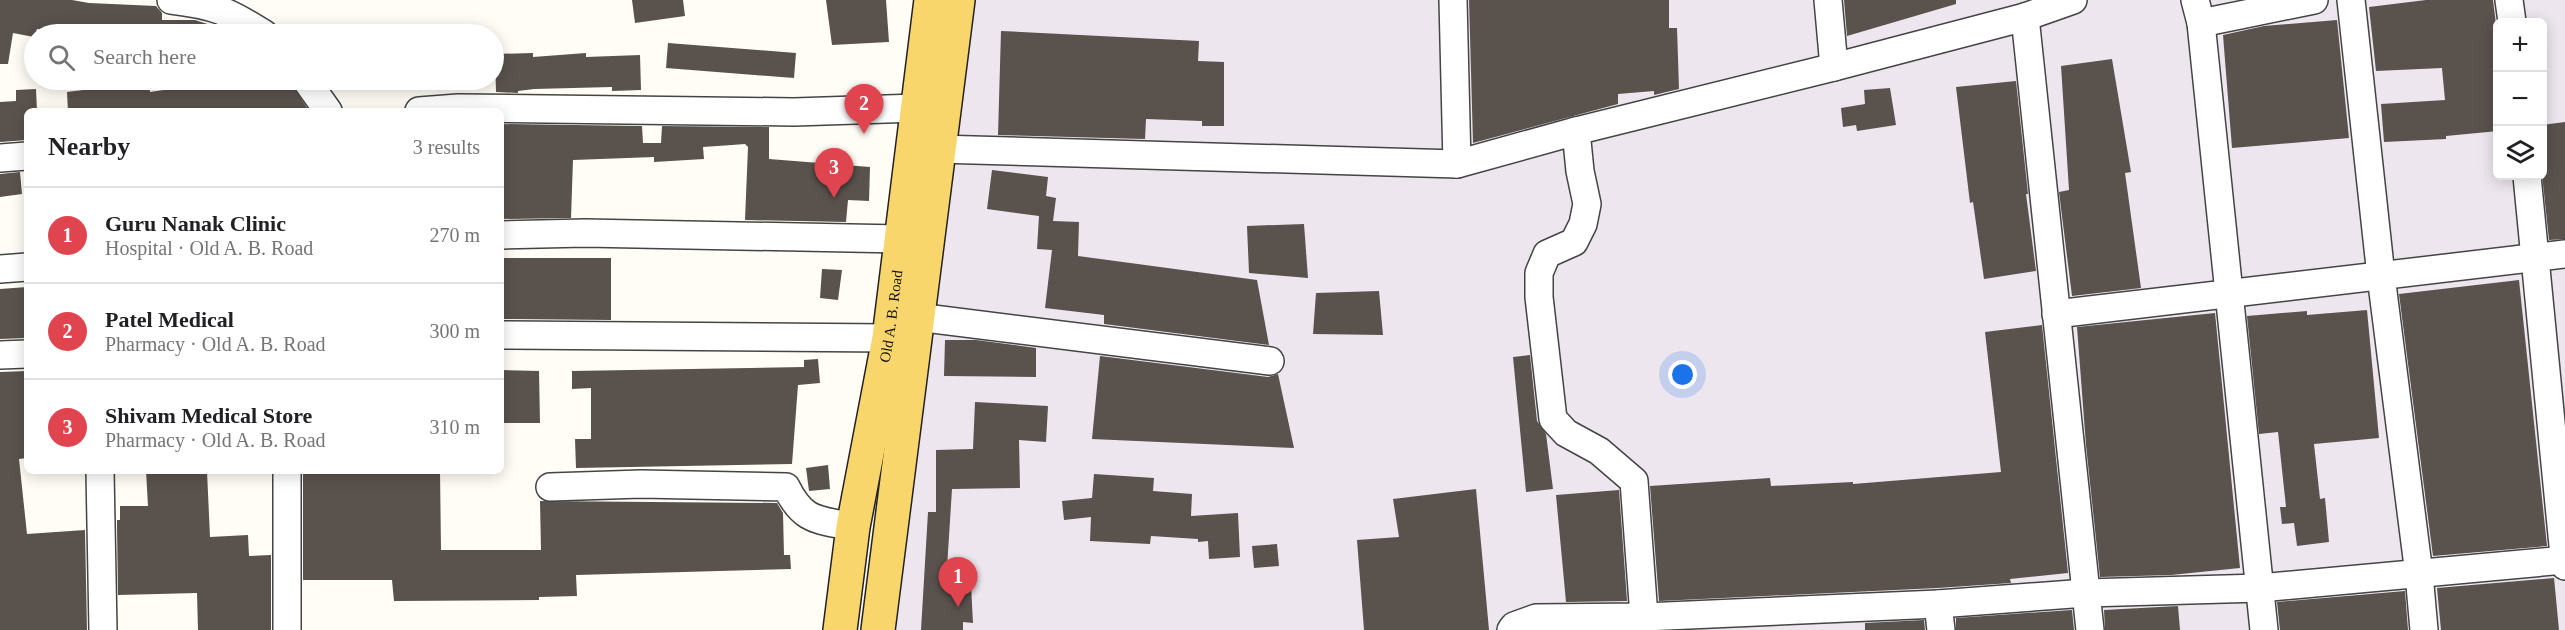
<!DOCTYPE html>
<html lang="en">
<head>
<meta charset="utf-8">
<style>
  :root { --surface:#fff; --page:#f6f6f6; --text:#202124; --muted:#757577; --line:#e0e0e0; --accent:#0f766e }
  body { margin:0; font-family:"Times New Roman",serif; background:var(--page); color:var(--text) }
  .controls { position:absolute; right:18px; top:18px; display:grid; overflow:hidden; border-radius:9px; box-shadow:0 3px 15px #0003 }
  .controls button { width:54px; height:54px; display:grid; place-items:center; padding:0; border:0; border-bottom:2px solid var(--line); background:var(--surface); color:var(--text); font:30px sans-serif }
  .you { position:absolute; left:1683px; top:375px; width:21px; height:21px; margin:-15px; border:4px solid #fff; border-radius:50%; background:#1a73e8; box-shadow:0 0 0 9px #1a73e833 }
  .badge { display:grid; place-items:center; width:39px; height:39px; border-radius:50%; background:var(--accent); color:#fff; font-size:20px; font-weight:700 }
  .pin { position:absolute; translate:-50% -50px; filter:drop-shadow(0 2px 3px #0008) }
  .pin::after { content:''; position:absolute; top:32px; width:21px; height:18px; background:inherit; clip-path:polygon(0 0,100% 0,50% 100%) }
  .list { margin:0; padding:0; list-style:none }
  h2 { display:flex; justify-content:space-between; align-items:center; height:78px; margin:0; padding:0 24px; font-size:26px }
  h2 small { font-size:20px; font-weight:400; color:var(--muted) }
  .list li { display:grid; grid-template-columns:39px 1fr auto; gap:18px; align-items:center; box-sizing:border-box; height:96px; padding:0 24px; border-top:2px solid var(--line) }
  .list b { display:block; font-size:22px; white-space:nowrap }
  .list p { margin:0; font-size:20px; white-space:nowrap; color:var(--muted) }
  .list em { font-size:20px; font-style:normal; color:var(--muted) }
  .icon { flex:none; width:33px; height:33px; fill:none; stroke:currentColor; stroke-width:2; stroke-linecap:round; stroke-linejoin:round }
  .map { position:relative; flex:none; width:2565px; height:630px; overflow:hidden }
  .search { position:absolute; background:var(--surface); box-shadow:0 3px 15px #0003; left:24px; top:24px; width:480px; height:66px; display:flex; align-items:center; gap:15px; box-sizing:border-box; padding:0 21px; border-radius:33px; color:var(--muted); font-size:22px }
  .panel { position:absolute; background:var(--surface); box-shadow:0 3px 15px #0003; left:24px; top:108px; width:480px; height:366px; border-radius:9px }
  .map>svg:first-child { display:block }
  .industrial { fill:#eee6ef; fill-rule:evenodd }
  .building { fill:#5a524d }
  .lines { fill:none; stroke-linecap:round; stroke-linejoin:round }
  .minor-casing { stroke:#444; stroke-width:30 }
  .major-casing { stroke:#222; stroke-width:36 }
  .minor { stroke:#fff; stroke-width:27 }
  .major { stroke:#f9d66b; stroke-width:33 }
  .labels { text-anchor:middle; stroke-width:6; stroke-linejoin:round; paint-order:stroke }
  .street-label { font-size:15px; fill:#111; stroke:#fff }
</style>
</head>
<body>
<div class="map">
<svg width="2565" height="630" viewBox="0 0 2565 630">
  <rect width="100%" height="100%" fill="#fffdf5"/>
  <path class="industrial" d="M975,0h1590v630h-1669zM2498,22h44v154h-44z"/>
  <g class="building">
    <path d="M0,0h72l17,3 67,3 6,7v7h33l28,9 5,2v3h-164l-27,-5 -3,8 -21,-4 -5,31h-8z"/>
    <path d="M632,0h51l2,16 -50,7z"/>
    <path d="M826,0h60l3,42 -57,3z"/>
    <path d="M1469,0h200v28h8l2,61 -25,6v-4l-36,3v10l-145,39z"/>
    <path d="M1844,0h112v4l-109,32z"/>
    <path d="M2426,0h67l5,41v90l-52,5v3l-62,3 -3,-38 64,-4 -3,-32 -66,3 -7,-64z"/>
    <path d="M2337,20l12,118 -117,10 -9,-113 41,-9z"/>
    <path d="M1001,31l198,10 -1,20 26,1v64h-22v-5l-56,-2 -1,20 -147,-4z"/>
    <path d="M668,43l128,10 -2,25 -128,-10z"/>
    <path d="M533,53v4l53,-4v4l54,-2 1,35 -29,1v-4l-78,2 -16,2v2l-22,-1 -1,-38z"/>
    <path d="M2112,59l19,113 -6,1 16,115 -69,8 -13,-104 10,-2 -8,-124z"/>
    <path d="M255,80l1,6 35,-3 18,28h-241l-1,-19 32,-4v-5l50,-1 1,10 60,-9v3z"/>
    <path d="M2016,81l12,113h-2l10,77 -52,8 -11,-77 -3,1 -14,-116z"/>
    <path d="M1890,88l6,37 -39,6 -1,-6 -13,2 -2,-19 24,-4 -1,-14z"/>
    <path d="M36,89l1,22h-10v29l-27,2v-40l16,-1v-11z"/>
    <path d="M2565,122v117l-16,1 -7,-66v-49z"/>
    <path d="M501,124l141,2 1,17h18l1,-17 107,1v32l101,8 -1,34 -21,-1 -2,22 -101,-2 3,-73 -3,-3 -13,1 -29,2 1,12 -50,3v-5l-81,3 -2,58 -70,1z"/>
    <path d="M992,170l56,7 -2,19 10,2 -3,23 26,1 -1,34 179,24 12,65 -165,-21v-9l-59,-7 7,-58 -15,-1 2,-33 -52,-7z"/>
    <path d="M20,172l2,22 -22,3v-23z"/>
    <path d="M1304,224l4,54 -59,-5 -2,-47z"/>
    <path d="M501,258h110v62l-110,-1z"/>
    <path d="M822,269l20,1 -4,30 -18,-2z"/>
    <path d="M2519,280l28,266 -114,10 -34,-262z"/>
    <path d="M27,287v51l-27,1v-50z"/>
    <path d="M1379,291l4,44 -70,-1 3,-41z"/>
    <path d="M2367,310l12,128 -65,6 6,55 5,-1 4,44 -32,4 -3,-23 -12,1 -2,-17h6l-8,-75 -19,2 -12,-118 60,-5v4z"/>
    <path d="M2215,313l25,255 -69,7 -71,2 -14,-132 -9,-118z"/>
    <path d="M2042,325l26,248 -58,6 1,4 -74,5 -278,13 -9,-115 120,-8 1,8 82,-4v2l148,-12 -16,-140z"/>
    <path d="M945,340h31l60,8v29l-92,-1z"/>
    <path d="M1530,355l7,66 9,13 7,55 -27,3 -13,-135z"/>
    <path d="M1100,356l168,21 10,-3 16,74 -202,-9z"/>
    <path d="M818,359l2,24 -22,2 -6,79 -216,4 -1,-29h16v-51l-19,1v-18l232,-4v-7z"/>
    <path d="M501,370l38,1 1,52h-39z"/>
    <path d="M27,371v87l-8,1 8,75 58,-4 2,100h-87v-258z"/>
    <path d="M975,402l73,4 -2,36 -27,-2 1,48 -68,1 -5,79 23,-2 3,57 -10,-1v8h-42l7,-118h8v-62l37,-1z"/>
    <path d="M828,465l2,24 -21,2 -3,-23z"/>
    <path d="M146,471h61l3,66 38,-2 1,21 22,-1v75h-73l-1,-37 -79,2 -1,-67v-8h3v-14h28z"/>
    <path d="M303,471h137l1,79h100l-1,-49 237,2 6,10 1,42h6l1,14 -215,6 1,21 -38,1v3l-145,1 -2,-21h-89z"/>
    <path d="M1094,474l60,4 -1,13 39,3 -1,22 47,-3 2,44 -31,2 -1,-18 -10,1v-3l-47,-3 -1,8 -60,-3 1,-24 -27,3 -2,-19 30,-3z"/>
    <path d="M1476,489l13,141h-125l-7,-90 42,-3 -6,-38z"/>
    <path d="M1619,490l8,111 -61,1 -10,-107z"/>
    <path d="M1277,544l2,22 -25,2 -2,-22z"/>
    <path d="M2554,578l5,52h-118l-4,-42z"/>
    <path d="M2405,591l3,39h-128l-3,-28z"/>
    <path d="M2178,606l2,24h-75l-1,-20z"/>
    <path d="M2072,610l2,20h-118v-12z"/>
    <path d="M1924,620l1,10h-60v-7z"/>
  </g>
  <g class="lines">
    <defs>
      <g id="minor">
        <path d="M171,0c43,5 57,11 93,34"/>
        <path d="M1453,0l4,164"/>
        <path d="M1828,0l6,67"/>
        <path d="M2195,0l6,23 63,607"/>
        <path d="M2351,0l30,276 38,298 5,56"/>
        <path d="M2509,0l3,22"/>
        <path d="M2025,17l65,613"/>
        <path d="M2201,23l113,-23"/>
        <path d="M306,80l22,31"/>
        <path d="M419,111l39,-3 336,4 123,-4"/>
        <path d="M1576,131l4,40 7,33 -4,20 -9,18 -27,12 -8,19v24l14,122 13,14 33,18 35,30 11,149"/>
        <path d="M938,149l519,15 119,-33 258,-64 191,-50 48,-17"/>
        <path d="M0,158l27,-2"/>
        <path d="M2527,176l38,390"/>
        <path d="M501,235l84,-2 315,6"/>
        <path d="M0,269l27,-2"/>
        <path d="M2056,314l509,-60"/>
        <path d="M917,317l353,44"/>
        <path d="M501,335l388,3"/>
        <path d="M0,355l27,-1"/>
        <path d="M100,471l3,159"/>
        <path d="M287,471v159"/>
        <path d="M550,487l91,-3 145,3c18,36 32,32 67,40"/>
        <path d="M1938,604l3,26"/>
        <path d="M1511,630l3,-4 22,-8 108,-1 294,-13 148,-11 174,-5 305,-28"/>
      </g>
      <g id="major">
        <path id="s1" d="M840,630l13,-103 36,-189 42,-338"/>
        <path d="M878,630l80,-630"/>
      </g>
    </defs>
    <use href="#minor" class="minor-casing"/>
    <use href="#major" class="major-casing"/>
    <use href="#minor" class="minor"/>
    <use href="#major" class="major"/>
  </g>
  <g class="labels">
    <g class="street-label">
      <text dy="5" stroke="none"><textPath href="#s1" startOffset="318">Old A. B. Road</textPath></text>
    </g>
  </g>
</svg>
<div class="controls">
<button>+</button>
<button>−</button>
<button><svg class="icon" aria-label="layers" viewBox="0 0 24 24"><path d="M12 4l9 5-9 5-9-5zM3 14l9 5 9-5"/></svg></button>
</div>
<div class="you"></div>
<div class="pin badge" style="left:958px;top:607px;background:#e0444e">1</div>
<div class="pin badge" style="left:864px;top:134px;background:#e0444e">2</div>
<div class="pin badge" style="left:834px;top:198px;background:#e0444e">3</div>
<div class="search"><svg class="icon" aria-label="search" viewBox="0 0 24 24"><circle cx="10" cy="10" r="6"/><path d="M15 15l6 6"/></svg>Search here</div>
<section class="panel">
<h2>Nearby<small>3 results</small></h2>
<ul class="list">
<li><span class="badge" style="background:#e0444e">1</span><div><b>Guru Nanak Clinic</b><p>Hospital · Old A. B. Road</p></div><em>270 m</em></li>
<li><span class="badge" style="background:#e0444e">2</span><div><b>Patel Medical</b><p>Pharmacy · Old A. B. Road</p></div><em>300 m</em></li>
<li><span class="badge" style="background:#e0444e">3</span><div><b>Shivam Medical Store</b><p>Pharmacy · Old A. B. Road</p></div><em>310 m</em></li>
</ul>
</section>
</div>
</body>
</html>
